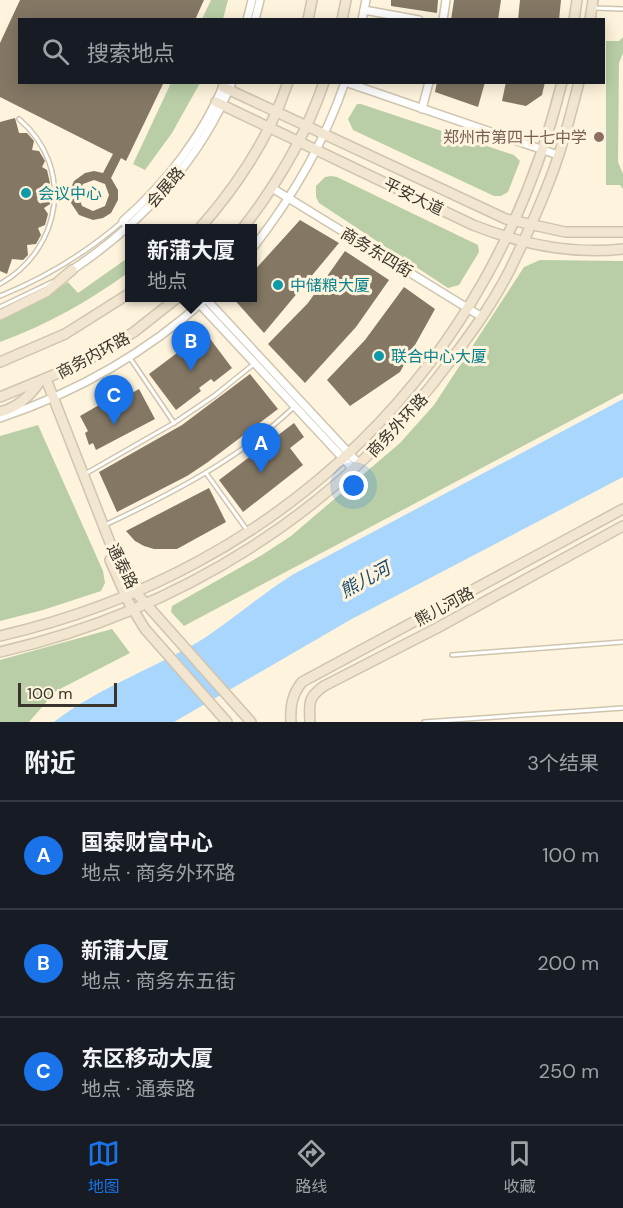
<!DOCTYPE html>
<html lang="zh">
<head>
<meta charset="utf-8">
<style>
  :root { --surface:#171b24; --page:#20242c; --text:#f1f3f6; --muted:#9ea1a6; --line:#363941; --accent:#1a73e8 }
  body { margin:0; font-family:"DM Sans","Noto Sans SC",sans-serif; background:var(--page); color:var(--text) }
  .scale { position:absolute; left:18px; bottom:15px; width:99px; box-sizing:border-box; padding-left:6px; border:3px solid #39352c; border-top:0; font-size:16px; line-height:21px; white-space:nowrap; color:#39352c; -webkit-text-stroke:4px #fef4dd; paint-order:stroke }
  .you { position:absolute; left:354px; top:486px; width:21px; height:21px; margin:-15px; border:4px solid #fff; border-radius:50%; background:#1a73e8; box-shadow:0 0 0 9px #1a73e833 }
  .badge { display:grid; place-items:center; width:39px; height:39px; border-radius:50%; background:var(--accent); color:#fff; font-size:20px; font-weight:700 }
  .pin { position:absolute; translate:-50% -50px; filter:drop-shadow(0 2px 3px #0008) }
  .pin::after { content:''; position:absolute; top:32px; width:21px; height:18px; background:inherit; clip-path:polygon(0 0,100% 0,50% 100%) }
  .popup { position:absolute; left:125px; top:224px; width:132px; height:78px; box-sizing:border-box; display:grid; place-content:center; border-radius:0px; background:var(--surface); filter:drop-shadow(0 2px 4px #0005); font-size:20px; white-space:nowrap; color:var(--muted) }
  .popup b { font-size:22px; color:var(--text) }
  .popup::after { content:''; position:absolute; left:50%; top:100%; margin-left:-12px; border:12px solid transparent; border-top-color:var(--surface) }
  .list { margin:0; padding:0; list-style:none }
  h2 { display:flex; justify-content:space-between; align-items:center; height:78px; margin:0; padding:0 24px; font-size:26px }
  h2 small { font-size:20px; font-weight:400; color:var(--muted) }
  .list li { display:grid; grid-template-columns:39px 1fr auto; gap:18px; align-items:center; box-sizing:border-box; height:108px; padding:0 24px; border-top:2px solid var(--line) }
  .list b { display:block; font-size:22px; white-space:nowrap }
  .list p { margin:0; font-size:20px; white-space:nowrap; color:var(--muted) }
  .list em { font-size:20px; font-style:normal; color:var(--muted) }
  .icon { flex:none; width:33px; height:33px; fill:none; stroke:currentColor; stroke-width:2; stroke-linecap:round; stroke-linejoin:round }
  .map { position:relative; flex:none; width:623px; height:722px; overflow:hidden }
  .search { position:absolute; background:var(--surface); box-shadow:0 3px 15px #0003; left:18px; right:18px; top:18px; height:66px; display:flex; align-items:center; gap:15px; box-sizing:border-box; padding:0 21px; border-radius:0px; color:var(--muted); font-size:22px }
  .sheet { height:402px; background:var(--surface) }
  nav { display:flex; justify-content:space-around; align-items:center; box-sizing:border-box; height:84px; border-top:2px solid var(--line); background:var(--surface); font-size:16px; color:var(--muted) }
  nav a { display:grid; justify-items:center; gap:3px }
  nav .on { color:var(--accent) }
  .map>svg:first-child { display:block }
  .green { fill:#b9cea6 }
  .water { fill:#a9d6fd }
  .building { fill:#847764; fill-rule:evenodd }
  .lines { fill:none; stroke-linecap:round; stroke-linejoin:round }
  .lane-casing { stroke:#cfc5af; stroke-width:6 }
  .street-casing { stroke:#cfc5af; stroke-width:10 }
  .secondary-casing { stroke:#cfc5af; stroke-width:12 }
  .lane { stroke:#fff; stroke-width:3 }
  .street { stroke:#fff; stroke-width:7 }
  .secondary { stroke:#f3e6d0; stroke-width:9 }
  .education-dot { fill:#8d6e63; stroke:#fef4dd; stroke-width:2 }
  .culture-dot { fill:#0f9aa8; stroke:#fef4dd; stroke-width:2 }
  .labels { text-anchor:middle; stroke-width:6; stroke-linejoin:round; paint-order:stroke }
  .education-label { font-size:16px; fill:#785e54; stroke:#fef4dd; text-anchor:end }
  .street-label { font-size:16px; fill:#39352c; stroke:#fef4dd }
  .culture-label { font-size:16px; fill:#0d838f; stroke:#fef4dd; text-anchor:start }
  .water-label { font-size:18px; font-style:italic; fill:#194a70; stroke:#fef4dd }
</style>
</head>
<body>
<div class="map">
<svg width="623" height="722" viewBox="0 0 623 722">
  <rect width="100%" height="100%" fill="#fef4dd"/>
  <g class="green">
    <path d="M211,0h17l-5,19h-21z"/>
    <path d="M623,37v16l-4,10 -1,99 5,12v15l-3,-4h-14v-144h13z"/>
    <path d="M171,83h29l-28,50 -27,37 -12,-6z"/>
    <path d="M357,104h4l153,51 6,6 -12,31 -7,4h-7l-141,-66 -5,-11z"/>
    <path d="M331,176l6,1 141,68 1,7 -20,33 -11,3 -129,-85 -3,-6v-11l9,-9z"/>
    <path d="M129,257v15c-40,29 -82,53 -129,70v-25l47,-21 21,-14 10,11z"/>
    <path d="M540,260l83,1v132l-439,233 -13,-14 1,-6 90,-51 29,-19 109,-93 34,-38 90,-138z"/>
    <path d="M38,425l65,146 2,12 -4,8 -58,19 -43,11v-185z"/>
    <path d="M112,629l18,24 -74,38 -27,31h-29v-62z"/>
  </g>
  <path class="water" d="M623,399v78l-273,143 -176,102h-120c46,-36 103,-54 152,-85 30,-20 56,-43 86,-62z"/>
  <g class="building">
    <path d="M20,0h184l-9,20h-175v62h144l-38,79 -5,-3 -10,20 7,12v10l-7,13 -8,5 -10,2 -14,-5 -8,-12 -1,-13 4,-9 11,-8 9,-2 9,2 10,-19 -113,-57v-54zM94,180l11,4 4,11 -4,11 -12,5 -11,-5 -4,-11 5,-11z"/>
    <path d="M391,0h47l-1,13 -46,-7z"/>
    <path d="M454,0h47l-3,20h-47z"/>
    <path d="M520,0h41l-2,20h-41z"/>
    <path d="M437,82h48l-7,25 -43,-15z"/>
    <path d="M506,82h39l-3,13 -16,11 -24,-5z"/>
    <path d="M15,118l4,15h8l7,8 -2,9 7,1 6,10 -3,6 5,3 3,13 -5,5 5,4v12l-6,4 4,6 -3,11 -7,3 3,7 -5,9 -9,1 1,10 -5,5 -11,-1 -5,15 -7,-3v-149z"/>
    <path d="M300,220l39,23 -75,90 -32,-36h20v-24z"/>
    <path d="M345,251l44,29 -33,47 -51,56 -37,-39 40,-41z"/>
    <path d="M404,287l31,22 -35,63 -50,34 -23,-26 38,-40z"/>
    <path d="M205,332l27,36 -18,14 -3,-3 -12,9 2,3 -25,19 -27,-36z"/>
    <path d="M250,374l28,35 -70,53 -21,14 -70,36 -18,-40 83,-47z"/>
    <path d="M139,389l16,30 -59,31 -3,-7 -4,2 -4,-12 3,-2 -8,-15 26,-15 3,5z"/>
    <path d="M294,423l10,14 -14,11 13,17 -60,47 -24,-32z"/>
    <path d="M209,488l17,34 -49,27h-23l-10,-3 -9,-5 -9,-10z"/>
  </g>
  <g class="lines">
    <defs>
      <g id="lane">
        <path d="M594,8l29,1"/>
        <path d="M0,284c62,-35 75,-117 19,-165"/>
        <path d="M0,296c45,-18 86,-43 123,-75"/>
        <path d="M0,307l52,-25"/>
        <path d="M130,358l44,65"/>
        <path d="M206,473l41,57"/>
        <path d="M85,474l89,-51 40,-27 41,-33"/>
        <path d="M105,525c68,-32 134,-66 189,-118"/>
        <path d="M452,655l171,-13"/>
        <path d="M424,722l199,-14"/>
      </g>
      <g id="street">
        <path d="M364,10l55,10"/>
        <path d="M247,20l5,-20"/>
        <path d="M255,20l5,-20"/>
        <path d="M362,20l4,-20"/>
        <path d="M443,20l3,-20"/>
        <path d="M345,82l213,73"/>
        <path d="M422,109l7,-27"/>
        <path d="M272,188l210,129"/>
        <path d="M130,228l-7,-7c42,-37 80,-85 102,-139"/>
        <path d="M252,249c40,-51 72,-105 93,-167"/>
        <path d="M72,270c69,-46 129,-110 160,-188"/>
        <path d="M194,298l160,172"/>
        <path d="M205,298l154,166"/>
        <path d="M0,418c78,-26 146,-65 207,-120"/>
      </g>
      <g id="secondary">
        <path d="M308,20l4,-20"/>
        <path d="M342,20l4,-20"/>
        <path d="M574,20l3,-20"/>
        <path d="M590,20l3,-20"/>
        <path d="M223,87l283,132 59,13h58"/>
        <path d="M216,102l257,123c48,19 98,30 150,24"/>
        <path d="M200,228c37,-42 70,-92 88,-146"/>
        <path d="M243,228c34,-44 63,-92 81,-146"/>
        <path d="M0,315l46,-23 26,-22"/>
        <path d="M0,362l65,-28 65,-41"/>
        <path d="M46,379l72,184 12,23 121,136"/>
        <path d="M0,397l85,-35 49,-30 43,-34"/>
        <path d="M0,412c16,-4 29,-15 39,-29"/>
        <path d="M110,560l19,43 16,26 82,93"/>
        <path d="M0,636c285,-66 492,-270 562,-554"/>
        <path d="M0,652c179,-41 338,-140 448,-288 25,-33 51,-69 68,-107 11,-23 22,-47 31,-70 14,-34 23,-70 32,-105"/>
        <path d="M291,722c-1,-16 1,-27 11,-40l321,-173"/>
        <path d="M310,722c-1,-19 -2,-25 14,-36l113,-58 186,-102"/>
      </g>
    </defs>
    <use href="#lane" class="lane-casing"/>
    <use href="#street" class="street-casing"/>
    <use href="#secondary" class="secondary-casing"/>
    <use href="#lane" class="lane"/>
    <use href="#street" class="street"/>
    <use href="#secondary" class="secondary"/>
  </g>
  <circle class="education-dot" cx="599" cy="137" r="6"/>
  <g class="culture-dot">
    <circle cx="26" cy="193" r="6"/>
    <circle cx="278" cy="285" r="6"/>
    <circle cx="379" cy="356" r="6"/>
  </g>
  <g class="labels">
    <g class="education-label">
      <text x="587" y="143">郑州市第四十七中学</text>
    </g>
    <g class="street-label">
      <text transform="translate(165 187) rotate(-49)" y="6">会展路</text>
      <text transform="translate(414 196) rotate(26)" y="6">平安大道</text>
      <text transform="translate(377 252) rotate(31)" y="6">商务东四街</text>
      <text transform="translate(93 355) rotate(-28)" y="6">商务内环路</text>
      <text transform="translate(397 425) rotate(-47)" y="6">商务外环路</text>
      <text transform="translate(123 566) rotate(63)" y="6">通泰路</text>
      <text transform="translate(444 606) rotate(-28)" y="6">熊儿河路</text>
    </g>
    <g class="culture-label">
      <text x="38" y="199">会议中心</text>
      <text x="290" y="291">中储粮大厦</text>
      <text x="391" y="362">联合中心大厦</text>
    </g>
    <g class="water-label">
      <text transform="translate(365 580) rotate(-29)" y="6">熊儿河</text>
    </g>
  </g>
</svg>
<div class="scale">100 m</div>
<div class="you"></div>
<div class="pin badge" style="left:261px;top:473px">A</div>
<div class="pin badge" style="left:191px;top:371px">B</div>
<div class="popup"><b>新蒲大厦</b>地点</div>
<div class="pin badge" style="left:114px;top:425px">C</div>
<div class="search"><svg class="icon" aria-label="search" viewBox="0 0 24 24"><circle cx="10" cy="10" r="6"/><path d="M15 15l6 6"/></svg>搜索地点</div>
</div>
<section class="sheet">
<h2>附近<small>3个结果</small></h2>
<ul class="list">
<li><span class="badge">A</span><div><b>国泰财富中心</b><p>地点 · 商务外环路</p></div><em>100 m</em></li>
<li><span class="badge">B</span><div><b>新蒲大厦</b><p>地点 · 商务东五街</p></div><em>200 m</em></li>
<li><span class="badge">C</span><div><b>东区移动大厦</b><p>地点 · 通泰路</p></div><em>250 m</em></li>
</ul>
</section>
<nav>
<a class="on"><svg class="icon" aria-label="map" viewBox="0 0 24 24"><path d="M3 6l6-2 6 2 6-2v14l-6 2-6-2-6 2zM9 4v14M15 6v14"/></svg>地图</a>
<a><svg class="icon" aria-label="directions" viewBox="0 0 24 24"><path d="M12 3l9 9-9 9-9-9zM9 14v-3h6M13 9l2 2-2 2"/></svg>路线</a>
<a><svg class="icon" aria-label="saved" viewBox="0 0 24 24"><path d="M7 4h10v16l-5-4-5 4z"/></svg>收藏</a>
</nav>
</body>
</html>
